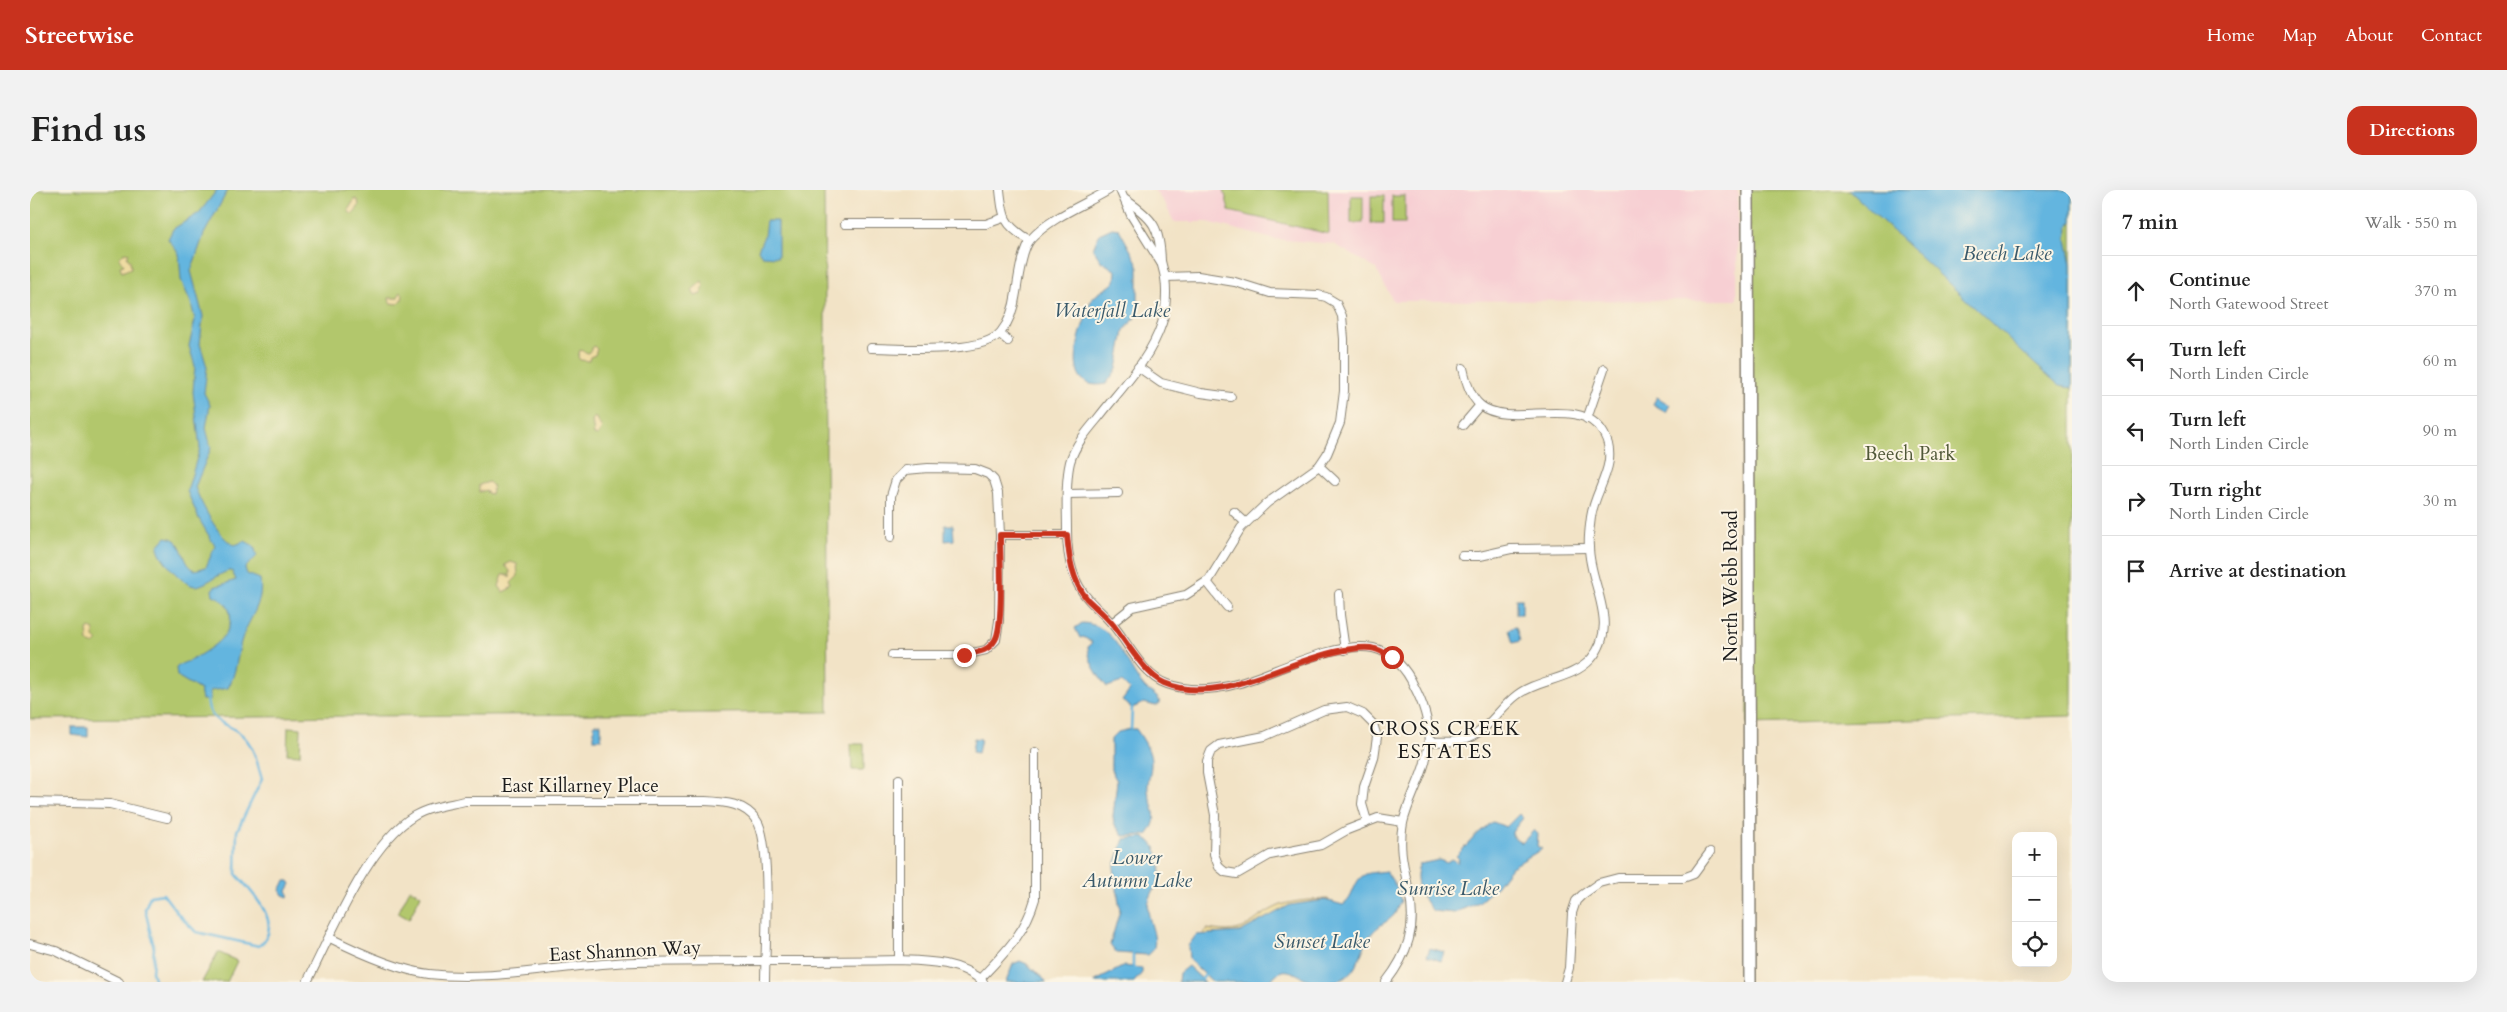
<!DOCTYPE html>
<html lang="en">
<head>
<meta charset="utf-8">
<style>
  :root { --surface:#fff; --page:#f2f2f2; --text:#222; --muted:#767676; --line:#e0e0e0; --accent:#c8321e }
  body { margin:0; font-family:Cardo,serif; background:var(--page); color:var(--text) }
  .controls { position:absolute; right:15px; bottom:15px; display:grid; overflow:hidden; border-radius:10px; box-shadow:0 5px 20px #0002 }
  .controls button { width:45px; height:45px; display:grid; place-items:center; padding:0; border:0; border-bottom:1px solid var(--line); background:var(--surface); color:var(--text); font:25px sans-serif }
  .stop { position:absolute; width:15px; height:15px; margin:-11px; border:4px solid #c8321e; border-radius:50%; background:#fff }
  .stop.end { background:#c8321e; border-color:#fff; box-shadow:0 1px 5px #0008 }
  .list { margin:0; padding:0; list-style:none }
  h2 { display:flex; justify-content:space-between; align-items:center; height:65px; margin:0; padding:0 20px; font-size:21px }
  h2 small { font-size:16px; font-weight:400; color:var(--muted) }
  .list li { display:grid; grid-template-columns:32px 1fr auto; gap:15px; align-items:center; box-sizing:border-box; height:70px; padding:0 20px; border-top:1px solid var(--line) }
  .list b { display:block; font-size:19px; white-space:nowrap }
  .list p { margin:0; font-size:16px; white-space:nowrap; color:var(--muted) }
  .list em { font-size:16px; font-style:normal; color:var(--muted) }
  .icon { flex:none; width:28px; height:28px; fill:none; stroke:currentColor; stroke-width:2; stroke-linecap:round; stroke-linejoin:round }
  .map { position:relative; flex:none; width:2042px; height:792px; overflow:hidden; border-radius:15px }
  header { display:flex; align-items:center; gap:30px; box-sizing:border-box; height:70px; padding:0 25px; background:var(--accent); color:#fff }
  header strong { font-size:24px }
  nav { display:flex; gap:28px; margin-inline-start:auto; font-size:18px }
  .intro { display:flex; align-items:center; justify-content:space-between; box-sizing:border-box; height:120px; padding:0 30px }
  h1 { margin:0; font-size:35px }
  .button { padding:12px 22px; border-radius:15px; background:var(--accent); color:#fff; font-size:18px; font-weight:700 }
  main { display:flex; gap:30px; padding:0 30px }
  aside { flex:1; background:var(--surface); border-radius:15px; box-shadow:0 5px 20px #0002 }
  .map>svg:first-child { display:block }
  .built { fill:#f7cfd3 }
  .green { fill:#b2c76c; stroke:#677244 }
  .sand { fill:#eeda9e; stroke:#857b5d }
  .water { fill:#64b5df; stroke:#40687e }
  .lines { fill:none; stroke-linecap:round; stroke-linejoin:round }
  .stream { stroke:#64b5df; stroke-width:2.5 }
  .street-casing { stroke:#878071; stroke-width:10 }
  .secondary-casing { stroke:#878071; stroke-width:14 }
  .street { stroke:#fff; stroke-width:8 }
  .secondary { stroke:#fff; stroke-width:11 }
  .route { stroke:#c8321e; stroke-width:6 }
  .labels { text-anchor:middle; stroke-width:4; stroke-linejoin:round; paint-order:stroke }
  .park-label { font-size:19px; fill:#505838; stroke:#fcf5e5 }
  .street-label { font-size:19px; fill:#1c1c1c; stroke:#fcf5e5 }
  .water-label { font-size:20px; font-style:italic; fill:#39596a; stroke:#fcf5e5 }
  .neighbourhood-label { font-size:20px; letter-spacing:1px; fill:#1c1c1c; stroke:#fcf5e5 }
</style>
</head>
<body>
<header>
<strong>Streetwise</strong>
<nav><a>Home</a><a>Map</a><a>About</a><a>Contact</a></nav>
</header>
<div class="intro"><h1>Find us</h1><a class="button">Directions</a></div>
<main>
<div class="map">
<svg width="2042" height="792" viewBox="0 0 2042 792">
  <rect width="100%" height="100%" fill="#fcf5e5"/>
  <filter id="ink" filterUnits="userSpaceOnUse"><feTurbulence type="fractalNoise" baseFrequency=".02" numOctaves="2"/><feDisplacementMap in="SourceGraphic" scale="10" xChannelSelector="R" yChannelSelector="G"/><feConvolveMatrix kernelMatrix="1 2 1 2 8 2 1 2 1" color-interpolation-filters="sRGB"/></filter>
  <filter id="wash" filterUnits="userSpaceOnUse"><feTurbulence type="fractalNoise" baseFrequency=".0096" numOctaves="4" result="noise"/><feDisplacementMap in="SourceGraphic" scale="20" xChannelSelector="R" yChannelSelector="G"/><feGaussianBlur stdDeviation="1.12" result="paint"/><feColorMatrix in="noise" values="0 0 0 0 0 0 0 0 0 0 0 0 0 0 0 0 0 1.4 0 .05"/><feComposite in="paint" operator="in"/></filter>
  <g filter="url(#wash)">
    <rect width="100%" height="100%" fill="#f2e3c6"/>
    <path class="built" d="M1124,0h584l-1,110 -344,1 -17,-32 -42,-25 -61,-5 -65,-17h-34l-9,-18z"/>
    <g class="green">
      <path d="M0,0h794l4,522 -798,7z"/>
      <path d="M1194,0h104l1,44 -100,-23z"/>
      <path d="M1719,0h323v526l-324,8z"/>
      <rect x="1321" y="6" width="12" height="27"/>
      <rect x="1341" y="6" width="13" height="27"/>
      <rect x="1362" y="6" width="13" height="27"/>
      <path d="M258,537l13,1 -1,27 -13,-1z"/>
      <path d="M821,554h13v26h-12z"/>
      <path d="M380,699l11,6 -12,24 -11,-6z"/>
      <path d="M188,762l19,9 -10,21h-25z"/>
    </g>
    <g class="sand">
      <path d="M325,9l3,1 1,6 -7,9 -4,-5z"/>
      <path d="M95,62l4,1 -2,4 3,3 1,8 -9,4 -2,-6 4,-1 -5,-7z"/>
      <path d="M672,91l2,5 -3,8 -6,2 -3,-6z"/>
      <path d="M371,102l2,3 -1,5 -4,4 -8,-1 -1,-5h8z"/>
      <path d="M564,156l3,3 -2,6 -5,2 -1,4 -9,-1 -2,-3 2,-7 8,3z"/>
      <path d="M565,227l7,11 -4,8 -4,-1 -2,-15z"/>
      <path d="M459,292l4,4 -2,8 -4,-1 -1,-3 -7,2v-7z"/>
      <path d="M481,372l6,2 1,12 -7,7 2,4 -10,5 -4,-6 4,-11 4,-1 3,4v-7l-5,-6z"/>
      <path d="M60,438l4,2v7l4,4 -4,4 -6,-3 -1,-12z"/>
      <path d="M1298,709l2,3 -5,-2 -85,32 -38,3 5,-6c44,8 40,-10 74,-24 15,-5 31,-5 47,-6z"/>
    </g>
    <g class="water">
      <path d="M187,0h11l-24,44 -13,37 12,45 -3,28 7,23 -3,26 6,12 -4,23 5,20 -16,39c5,15 25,54 40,58l10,-4 9,5 3,10 -12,12 2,6 13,5c4,27 -12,39 -19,63 -4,16 -5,32 -13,46l-18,3v9h-8l-2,-10 -23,-14 -1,-8c6,-6 10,-5 17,-9 15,-9 41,-23 37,-45 -1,-9 -9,-16 -17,-19l-1,-5 2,-3 22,-7 -4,-9h-4c-9,3 -25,15 -32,15 -12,1 -38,-29 -38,-40l8,-9c20,2 14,26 29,33l11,-3 9,-21 -16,-27 -12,-28 13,-43 -7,-56 2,-26 -6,-20 6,-26 -4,-17 -10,-23 -2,-26 -11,-15 5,-10 26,-16z"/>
      <path d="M1819,0h223v31l-4,6 -1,12 5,25v124l-12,-2 -24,-21z"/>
      <path d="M736,31h12v36l-16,-1 -4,-6 6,-14z"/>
      <path d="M1082,38l7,1 19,35v46l-3,8 -11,13 -7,38 -11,15c-42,8 -30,-41 -21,-64 2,-6 3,-13 6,-19 6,-10 17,-11 24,-20l1,-10 -15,-10 -8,-12 6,-15z"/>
      <path d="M1627,207l13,8 -4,7 -13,-8z"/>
      <path d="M915,335h8l1,15 -9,1z"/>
      <rect x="1486" y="409" width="6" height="15"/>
      <path d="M1052,433c35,1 42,41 62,64 6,6 14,8 16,16l-4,3 -12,-3 -12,5 -10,-7 8,-11 -8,-8 -15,5c-10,-13 -18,-24 -19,-40l4,-5 -9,-5 -3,1 -5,-10z"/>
      <path d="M1486,437l4,14 -7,2 -4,-14z"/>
      <rect x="564" y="534" width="7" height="15"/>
      <path d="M42,537h16v10l-16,-2z"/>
      <path d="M1101,539h5c7,10 16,23 15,35 0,9 -4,18 -3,27 4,18 13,28 -1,44l-24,1 -9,-13 -1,-7 4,-35 -6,-11v-31l7,-7z"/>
      <path d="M944,548l7,1 -3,14 -6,-1z"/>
      <path d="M1489,624l4,4 -11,14v4l10,7 12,-13 4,4 -1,12 5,3 -32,19 -16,21 -15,13 -25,11 -21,-2c-12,-13 -21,-31 -13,-47l19,-4 8,3 5,-4 5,4 2,-4 -3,-3c13,-12 22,-25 37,-34l13,5z"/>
      <path d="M1112,647c14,3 21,25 18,38 -2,12 -12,20 -12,33 0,15 15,37 0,47l-31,-2 -7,-8 10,-35 -6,-42 10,-29z"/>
      <path d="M1356,681l10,15 5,15c-4,5 -4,10 -7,14 -5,6 -15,10 -21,17 -13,15 -13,42 -34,48 -7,2 -19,2 -27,1 -16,-5 -29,-21 -42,1h-57l-24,-22 -1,-14 8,-11 44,-3 50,-27 35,-5 18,5c12,-7 9,-25 23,-31 6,-2 14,-2 20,-3z"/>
      <path d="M255,691h4l2,3 -4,7 2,3 -1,3 -5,-2 -3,-5z"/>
      <path d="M1400,758l14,4 -3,9 -14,-5z"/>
      <path d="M990,771l7,3 20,18h-41l7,-18z"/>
      <path d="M1094,776l18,2v5l-8,9h-40z"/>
      <path d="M1158,776l17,16h-27l1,-9z"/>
    </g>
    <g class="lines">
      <g class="stream">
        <path d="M1101,539l1,-21"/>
        <path d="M1368,703l20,-5"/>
        <path d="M1103,765v12"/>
        <path d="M1172,789l3,-4"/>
        <path d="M125,792l-3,-10 2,-24 -9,-39 5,-13 13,-2 16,21 17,17 63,14c27,-22 -8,-54 -23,-72l1,-43 25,-52c-4,-13 -7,-29 -16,-40 -14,-18 -38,-11 -39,-42"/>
      </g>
    </g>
  </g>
  <g filter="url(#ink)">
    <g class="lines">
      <defs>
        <g id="street">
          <path d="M970,0c3,28 4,35 29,50"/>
          <path d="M1090,0l11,25 30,48"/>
          <path d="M1096,10c28,19 34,28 35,61 1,5 3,11 4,17 2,12 1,33 -3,45 -12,37 -41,65 -64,95 -11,13 -23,27 -28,44 -5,21 -3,47 -3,69 0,24 5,51 22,69 8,9 17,16 24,25 15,18 30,51 54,59 23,8 49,6 73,-1 36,-11 96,-42 133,-35 19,4 34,22 41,38 10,19 17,40 14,61 -3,27 -19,50 -25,76 -5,25 1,45 6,68 8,36 -1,63 -23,91"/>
          <path d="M815,34h141l17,-6"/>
          <path d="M970,144l8,7"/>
          <path d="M841,158c29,0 112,7 130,-16 9,-11 13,-25 15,-39 2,-13 6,-45 15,-54 20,-22 53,-34 78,-49"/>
          <path d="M1108,177l23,16 40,10 30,4"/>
          <path d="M1557,229l17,-50"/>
          <path d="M1433,235l17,-20"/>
          <path d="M1289,276l16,15"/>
          <path d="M1037,304l51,-1"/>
          <path d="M1204,322l12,11"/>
          <path d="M970,345h67"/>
          <path d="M861,347v-41l5,-16 10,-10 22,-2 47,1 13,5 6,6 4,13 2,42 -1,86 -3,19 -10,10 -22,5h-72"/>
          <path d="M1432,366h18l31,-7 77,-1"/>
          <path d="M1177,392l20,25"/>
          <path d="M1309,404l1,21 5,35"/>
          <path d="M1082,433l20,-16 54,-12 23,-15 32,-52 26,-25 52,-37 8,-12 13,-31 4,-32v-52l-2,-23 -6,-13 -10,-6 -8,-2 -48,-2 -35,-11 -37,-6 -33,1"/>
          <path d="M1399,552c10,-1 23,1 34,-2 23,-6 35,-31 54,-45 21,-16 55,-15 74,-36 30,-35 -2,-75 -2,-112 -1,-10 1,-21 2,-30 4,-29 29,-53 13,-83 -23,-42 -93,-4 -124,-29 -10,-9 -14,-24 -17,-37"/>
          <path d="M0,612l80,2 57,14"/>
          <path d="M1337,631l-5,-17 2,-17 10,-29 3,-21 -4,-13 -10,-10 -16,-7 -23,3 -59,26 -46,9 -8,6 -4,10v12l8,42 -1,39 5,13 6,5 12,2 33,-19 51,-10 26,-15 31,-12 25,4"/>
          <path d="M300,748c28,14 68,32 99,36 69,8 139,-11 208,-12 87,-2 175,0 262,-2 29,1 61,1 84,22"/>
          <path d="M0,754l26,7 63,31"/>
          <path d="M869,770v-181"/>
          <path d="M950,789c24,-26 45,-45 55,-80v-147"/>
          <path d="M277,792c25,-49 60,-137 107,-166 15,-9 34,-11 51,-15h240c20,1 40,2 52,20 15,22 8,129 8,161"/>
          <path d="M1535,792l4,-14 3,-55 4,-12 6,-6 17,-12 19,-5h65l11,-4 16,-22"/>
        </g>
        <path id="secondary" d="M1718,0l2,792"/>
      </defs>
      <use href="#street" class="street-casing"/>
      <use href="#secondary" class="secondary-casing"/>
      <use href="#street" class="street"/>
      <use href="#secondary" class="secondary"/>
    </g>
  </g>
  <g class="lines" filter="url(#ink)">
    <path class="route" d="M934,465c12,-3 24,-3 31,-15 9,-14 5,-84 5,-105h67c2,22 5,46 20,64 9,9 19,17 27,27 12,16 32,49 50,57 56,24 124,-24 180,-33 9,-1 21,-4 31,-1 5,1 11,5 17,8"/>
  </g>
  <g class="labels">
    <g class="park-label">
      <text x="1880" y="270">Beech Park</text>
    </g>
    <g class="street-label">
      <text transform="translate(1700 396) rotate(-90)" y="7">North Webb Road</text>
      <text x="550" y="602">East Killarney Place</text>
      <text transform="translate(595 760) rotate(-3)" y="7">East Shannon Way</text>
    </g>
    <g class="water-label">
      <text x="1977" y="70">Beech Lake</text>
      <text x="1082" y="127">Waterfall Lake</text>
      <text x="1107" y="674">Lower<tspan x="1107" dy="23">Autumn Lake</tspan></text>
      <text x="1418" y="705">Sunrise Lake</text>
      <text x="1292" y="758">Sunset Lake</text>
    </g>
    <g class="neighbourhood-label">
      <text x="1415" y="545">CROSS CREEK<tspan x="1415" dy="23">ESTATES</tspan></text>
    </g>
  </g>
</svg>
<div class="controls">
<button>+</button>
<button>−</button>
<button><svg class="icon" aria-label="locate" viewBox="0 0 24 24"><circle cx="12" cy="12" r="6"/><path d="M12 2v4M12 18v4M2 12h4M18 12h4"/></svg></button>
</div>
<div class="stop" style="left:1362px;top:467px"></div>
<div class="stop end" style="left:934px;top:465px"></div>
</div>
<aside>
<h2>7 min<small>Walk · 550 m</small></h2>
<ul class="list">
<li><svg class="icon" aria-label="ahead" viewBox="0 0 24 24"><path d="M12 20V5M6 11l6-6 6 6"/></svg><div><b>Continue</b><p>North Gatewood Street</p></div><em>370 m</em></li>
<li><svg class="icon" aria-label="left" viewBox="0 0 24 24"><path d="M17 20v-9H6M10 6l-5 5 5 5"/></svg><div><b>Turn left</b><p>North Linden Circle</p></div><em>60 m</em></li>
<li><svg class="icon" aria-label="left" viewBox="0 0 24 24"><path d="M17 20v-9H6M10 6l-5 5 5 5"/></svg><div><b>Turn left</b><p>North Linden Circle</p></div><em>90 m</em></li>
<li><svg class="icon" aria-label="right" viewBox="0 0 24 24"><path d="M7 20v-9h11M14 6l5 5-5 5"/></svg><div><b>Turn right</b><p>North Linden Circle</p></div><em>30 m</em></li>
<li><svg class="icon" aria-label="arrive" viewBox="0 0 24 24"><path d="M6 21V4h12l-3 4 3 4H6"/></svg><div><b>Arrive at destination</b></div></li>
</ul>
</aside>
</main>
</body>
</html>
